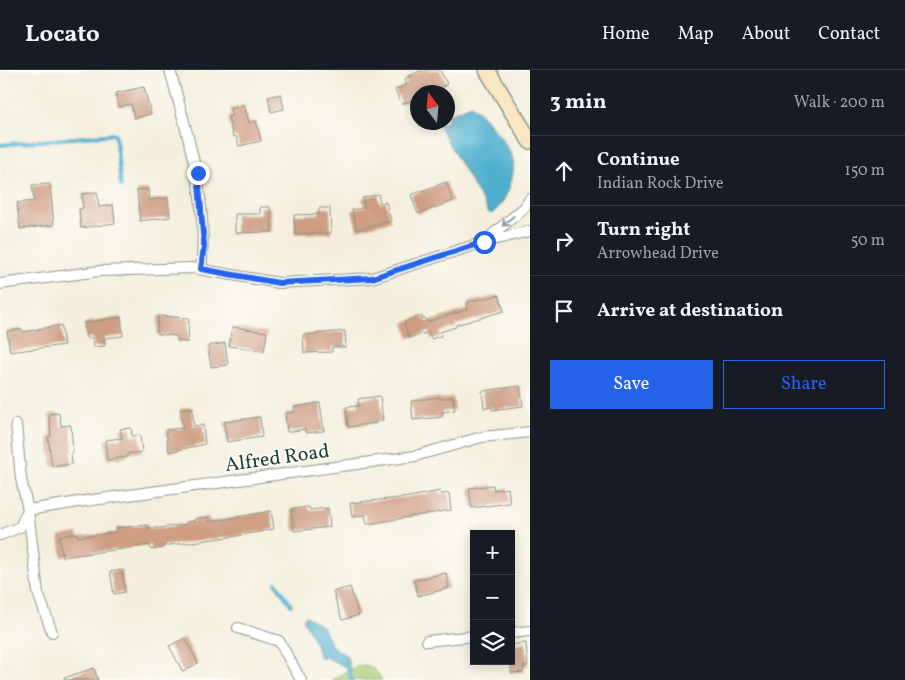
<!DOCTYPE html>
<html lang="en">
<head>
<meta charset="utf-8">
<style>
  :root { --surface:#171b24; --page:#20242c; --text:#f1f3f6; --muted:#9ea1a6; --line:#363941; --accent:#2563eb }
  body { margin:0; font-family:Vollkorn,serif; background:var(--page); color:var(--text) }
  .controls { position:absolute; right:15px; bottom:15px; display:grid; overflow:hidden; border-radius:0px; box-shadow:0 2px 12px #0003 }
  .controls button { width:45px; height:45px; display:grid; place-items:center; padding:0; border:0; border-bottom:1px solid var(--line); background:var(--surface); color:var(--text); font:25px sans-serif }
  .compass { position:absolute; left:410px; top:15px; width:45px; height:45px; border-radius:50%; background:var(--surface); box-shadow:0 2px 12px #0003; rotate:344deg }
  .stop { position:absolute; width:15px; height:15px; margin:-11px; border:4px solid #2563eb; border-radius:50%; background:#fff }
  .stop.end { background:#2563eb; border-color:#fff; box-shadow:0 1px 5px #0008 }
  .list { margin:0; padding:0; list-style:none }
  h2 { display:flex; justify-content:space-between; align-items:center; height:65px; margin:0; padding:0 20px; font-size:21px }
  h2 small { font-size:16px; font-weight:400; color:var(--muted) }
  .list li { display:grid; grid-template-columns:32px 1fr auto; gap:15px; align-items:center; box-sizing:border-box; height:70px; padding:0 20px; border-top:1px solid var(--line) }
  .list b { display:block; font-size:19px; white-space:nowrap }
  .list p { margin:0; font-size:16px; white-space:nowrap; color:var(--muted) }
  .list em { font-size:16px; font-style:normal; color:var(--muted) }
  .actions { display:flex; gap:10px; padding:15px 20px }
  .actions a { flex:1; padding:11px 0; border:1px solid var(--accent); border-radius:0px; text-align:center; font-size:18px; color:var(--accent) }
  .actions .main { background:var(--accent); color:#fff }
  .icon { flex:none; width:28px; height:28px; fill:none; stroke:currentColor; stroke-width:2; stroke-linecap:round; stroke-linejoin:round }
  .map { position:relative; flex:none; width:530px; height:610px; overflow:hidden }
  header { display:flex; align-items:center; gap:30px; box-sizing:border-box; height:70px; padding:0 25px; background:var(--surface); border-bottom:1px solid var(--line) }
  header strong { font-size:24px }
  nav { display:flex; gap:28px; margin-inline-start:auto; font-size:18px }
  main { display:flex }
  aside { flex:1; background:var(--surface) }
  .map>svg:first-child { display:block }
  .green { fill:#accd75; stroke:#668554 }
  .water { fill:#50afcf; stroke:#387682 }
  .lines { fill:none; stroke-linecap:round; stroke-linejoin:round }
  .stream { stroke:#50afcf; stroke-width:4 }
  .building { fill:#ce9d82 }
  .minor-casing { stroke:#8a9688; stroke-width:12 }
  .secondary-casing { stroke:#8a9688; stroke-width:18 }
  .minor { stroke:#fff; stroke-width:10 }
  .secondary { stroke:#f9e7c3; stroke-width:15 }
  .oneway { stroke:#8f9e9a }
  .route { stroke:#2563eb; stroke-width:6 }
  .labels { text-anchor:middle; stroke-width:4; stroke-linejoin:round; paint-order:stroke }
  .street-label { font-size:20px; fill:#1f3d34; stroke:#fdfcf7 }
</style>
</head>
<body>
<header>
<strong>Locato</strong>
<nav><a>Home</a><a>Map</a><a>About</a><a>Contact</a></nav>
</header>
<main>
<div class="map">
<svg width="530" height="610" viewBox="0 0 530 610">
  <rect width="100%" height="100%" fill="#fdfcf7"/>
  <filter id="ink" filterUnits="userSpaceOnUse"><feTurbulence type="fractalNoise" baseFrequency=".02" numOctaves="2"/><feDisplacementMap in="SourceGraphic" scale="10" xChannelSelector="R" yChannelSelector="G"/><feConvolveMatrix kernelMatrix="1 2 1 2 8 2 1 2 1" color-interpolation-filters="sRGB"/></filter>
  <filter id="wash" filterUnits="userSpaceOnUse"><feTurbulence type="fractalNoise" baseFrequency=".0096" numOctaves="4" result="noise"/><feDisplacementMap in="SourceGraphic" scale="20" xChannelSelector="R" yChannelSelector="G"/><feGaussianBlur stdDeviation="1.12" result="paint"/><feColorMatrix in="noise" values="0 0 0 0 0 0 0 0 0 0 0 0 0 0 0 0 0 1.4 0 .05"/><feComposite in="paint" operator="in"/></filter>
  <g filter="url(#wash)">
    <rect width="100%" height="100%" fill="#f4efdd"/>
    <path class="green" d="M365,595l9,4 8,11h-51l19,-11z"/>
    <g class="water">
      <path d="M471,35c11,7 40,43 42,55 3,16 -8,44 -20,53h-4l-52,-90 11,-1v-7z"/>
      <path d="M306,546l16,10 10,20 15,10 3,13 -23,-11 -8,-1 -3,-13 -13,-25z"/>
    </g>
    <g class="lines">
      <g class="stream">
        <path d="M0,75l115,-11 6,52"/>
        <path d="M276,513l15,22"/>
        <path d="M347,596l5,14"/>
      </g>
    </g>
    <g id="blocks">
      <g class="building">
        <path d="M421,0h19l7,14 -15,8h-14v6l-16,6 -7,-14 12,-6 -2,-5z"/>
        <path d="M144,17l7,27 -17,4 -3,-14 -12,3 -3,-14z"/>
        <path d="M281,24l3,15 -13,3 -3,-15z"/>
        <path d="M244,35l5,18 7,-2 5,20 -22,5 -3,-10 -3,1 -5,-20 4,-1 -2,-7z"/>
        <path d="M446,112l7,19 -35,13 -7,-19z"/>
        <path d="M50,114l4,41 -34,4 -3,-26 17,-2 -2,-16z"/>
        <path d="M148,119l1,11 19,-2 2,19 -30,4 -3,-31z"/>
        <path d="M97,122l2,15 14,-2 2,18 -34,5 -2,-19 4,-1 -1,-14z"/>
        <path d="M378,124l2,9 6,-1 5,19 -34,9 -5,-20 13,-3 -3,-9z"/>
        <path d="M260,137h10l2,25 -37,1v-19h25z"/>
        <path d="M319,138h11l1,25 -36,1 -1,-19 25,-1z"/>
        <path d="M499,225l5,16 -48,14v2l-16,5 1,4 -10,3 -2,-7 -20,6 -5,-15 3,-2 15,-5v3l3,-1 2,4 41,-13 -1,-6 5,-2z"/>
        <path d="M158,246l31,2 -1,24 -11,-1v-5l-20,-2z"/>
        <path d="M121,247l2,19 -19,2 1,8 -11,1 -1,-9h-7l-2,-15z"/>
        <path d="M61,255l3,20 -54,7 -3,-21 15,-2 1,3z"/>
        <path d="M232,257l35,5 -3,19 -35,-5z"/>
        <path d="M345,261l1,16h-14v5l-28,1 -1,-18z"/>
        <path d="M225,273l3,22 -17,2 -3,-21z"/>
        <path d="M520,316l3,20 -31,4v-3l-8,1 -2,-17z"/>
        <path d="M380,326l3,24 -7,1v2l-28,4 -2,-20 13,-1 -1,-7z"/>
        <path d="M440,327v2l13,-2 2,13 -13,2v5l-29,3 -2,-19z"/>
        <path d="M320,333l4,28 -18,2 -1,-4 -18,3 -2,-19 10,-1 -1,-5z"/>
        <path d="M192,337l2,19 9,-1 2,19 -36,8 -3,-22 17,-2 -3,-19z"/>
        <path d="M59,343l2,13 10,-1 2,27 -2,1 1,11 -20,3 -4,-30 3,-1 -2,-22z"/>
        <path d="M260,347l2,20 -35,5 -3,-20z"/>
        <path d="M131,358l1,8 8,-1 2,17 -15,2v3l-20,3 -2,-20 17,-2 -2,-9z"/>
        <path d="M493,415l1,5 14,-2 2,15 -38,5 -3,-20z"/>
        <path d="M440,421l1,3 8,-1 2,17 -84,14 -2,-9 -13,2 -2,-14 59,-6z"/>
        <path d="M309,437l1,3 18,-2 2,19 -36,4 -3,-22z"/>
        <path d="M271,441l3,18 -38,7 -73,10v2l-12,2 -1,-5 -88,12 -3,-21 18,-3 1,4 39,-5 -1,-4 32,-3v3h13l26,-4 -1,-2 9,-1 -1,-2 15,-2v4h6z"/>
        <path d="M122,500l3,22 -11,2 -4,-22z"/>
        <path d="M446,503l3,15 -31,8 -4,-16z"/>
        <path d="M350,517l9,28 -17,5 -9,-28z"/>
        <path d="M185,568l13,25 -15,9 -14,-26z"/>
        <path d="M526,573l2,23h-5l1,6 -13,1v-28z"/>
        <path d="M94,598l4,12h-34v-2z"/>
      </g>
    </g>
  </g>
  <g filter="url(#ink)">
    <use href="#blocks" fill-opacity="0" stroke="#8a9688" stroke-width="1"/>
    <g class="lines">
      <defs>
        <g id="minor">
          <path d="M170,0c18,67 39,129 31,199"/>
          <path d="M486,170l39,-33 5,-8"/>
          <path d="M0,214l100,-13 92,-3 87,15 93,-5 112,-36 46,-11"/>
          <path d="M16,354l5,55 7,31 10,83 14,39"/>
          <path d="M0,465l20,-8 8,-17 57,-9 330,-45 67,-19 48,-5"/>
          <path d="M238,558l41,13 22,39"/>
          <path d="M511,563l19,-2"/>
          <path d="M427,571l47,-5"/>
        </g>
        <path id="secondary" d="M487,0l43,71"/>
      </defs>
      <use href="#minor" class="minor-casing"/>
      <use href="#secondary" class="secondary-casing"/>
      <use href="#minor" class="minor"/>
      <use href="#secondary" class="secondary"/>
    </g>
    <defs><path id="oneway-shaft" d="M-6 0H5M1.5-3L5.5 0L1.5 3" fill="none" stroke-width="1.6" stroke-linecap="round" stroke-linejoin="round" transform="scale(1.25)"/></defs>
    <use class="oneway" href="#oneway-shaft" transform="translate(508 151) rotate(139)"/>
  </g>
  <g class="lines" filter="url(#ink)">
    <path class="route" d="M198,103l6,73 -3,23 78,14 93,-5 112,-36"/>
  </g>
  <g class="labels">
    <g class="street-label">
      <text transform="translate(277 387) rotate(-8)" y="7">Alfred Road</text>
    </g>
  </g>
</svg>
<div class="controls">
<button>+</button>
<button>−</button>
<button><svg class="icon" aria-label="layers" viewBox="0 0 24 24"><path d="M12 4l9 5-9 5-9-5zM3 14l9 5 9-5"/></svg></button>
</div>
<svg class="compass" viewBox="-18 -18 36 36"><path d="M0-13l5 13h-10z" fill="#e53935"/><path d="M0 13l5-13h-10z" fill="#9ea1a6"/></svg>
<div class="stop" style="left:484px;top:172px"></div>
<div class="stop end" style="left:198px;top:103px"></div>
</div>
<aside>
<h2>3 min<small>Walk · 200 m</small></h2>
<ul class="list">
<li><svg class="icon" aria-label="ahead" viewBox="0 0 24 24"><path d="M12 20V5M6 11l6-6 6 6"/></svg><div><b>Continue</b><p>Indian Rock Drive</p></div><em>150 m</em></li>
<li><svg class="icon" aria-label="right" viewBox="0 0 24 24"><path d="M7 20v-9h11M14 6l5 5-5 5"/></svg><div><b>Turn right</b><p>Arrowhead Drive</p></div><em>50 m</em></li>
<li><svg class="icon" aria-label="arrive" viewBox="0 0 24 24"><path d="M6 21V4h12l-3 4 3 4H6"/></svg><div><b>Arrive at destination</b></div></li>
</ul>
<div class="actions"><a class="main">Save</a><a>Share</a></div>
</aside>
</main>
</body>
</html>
